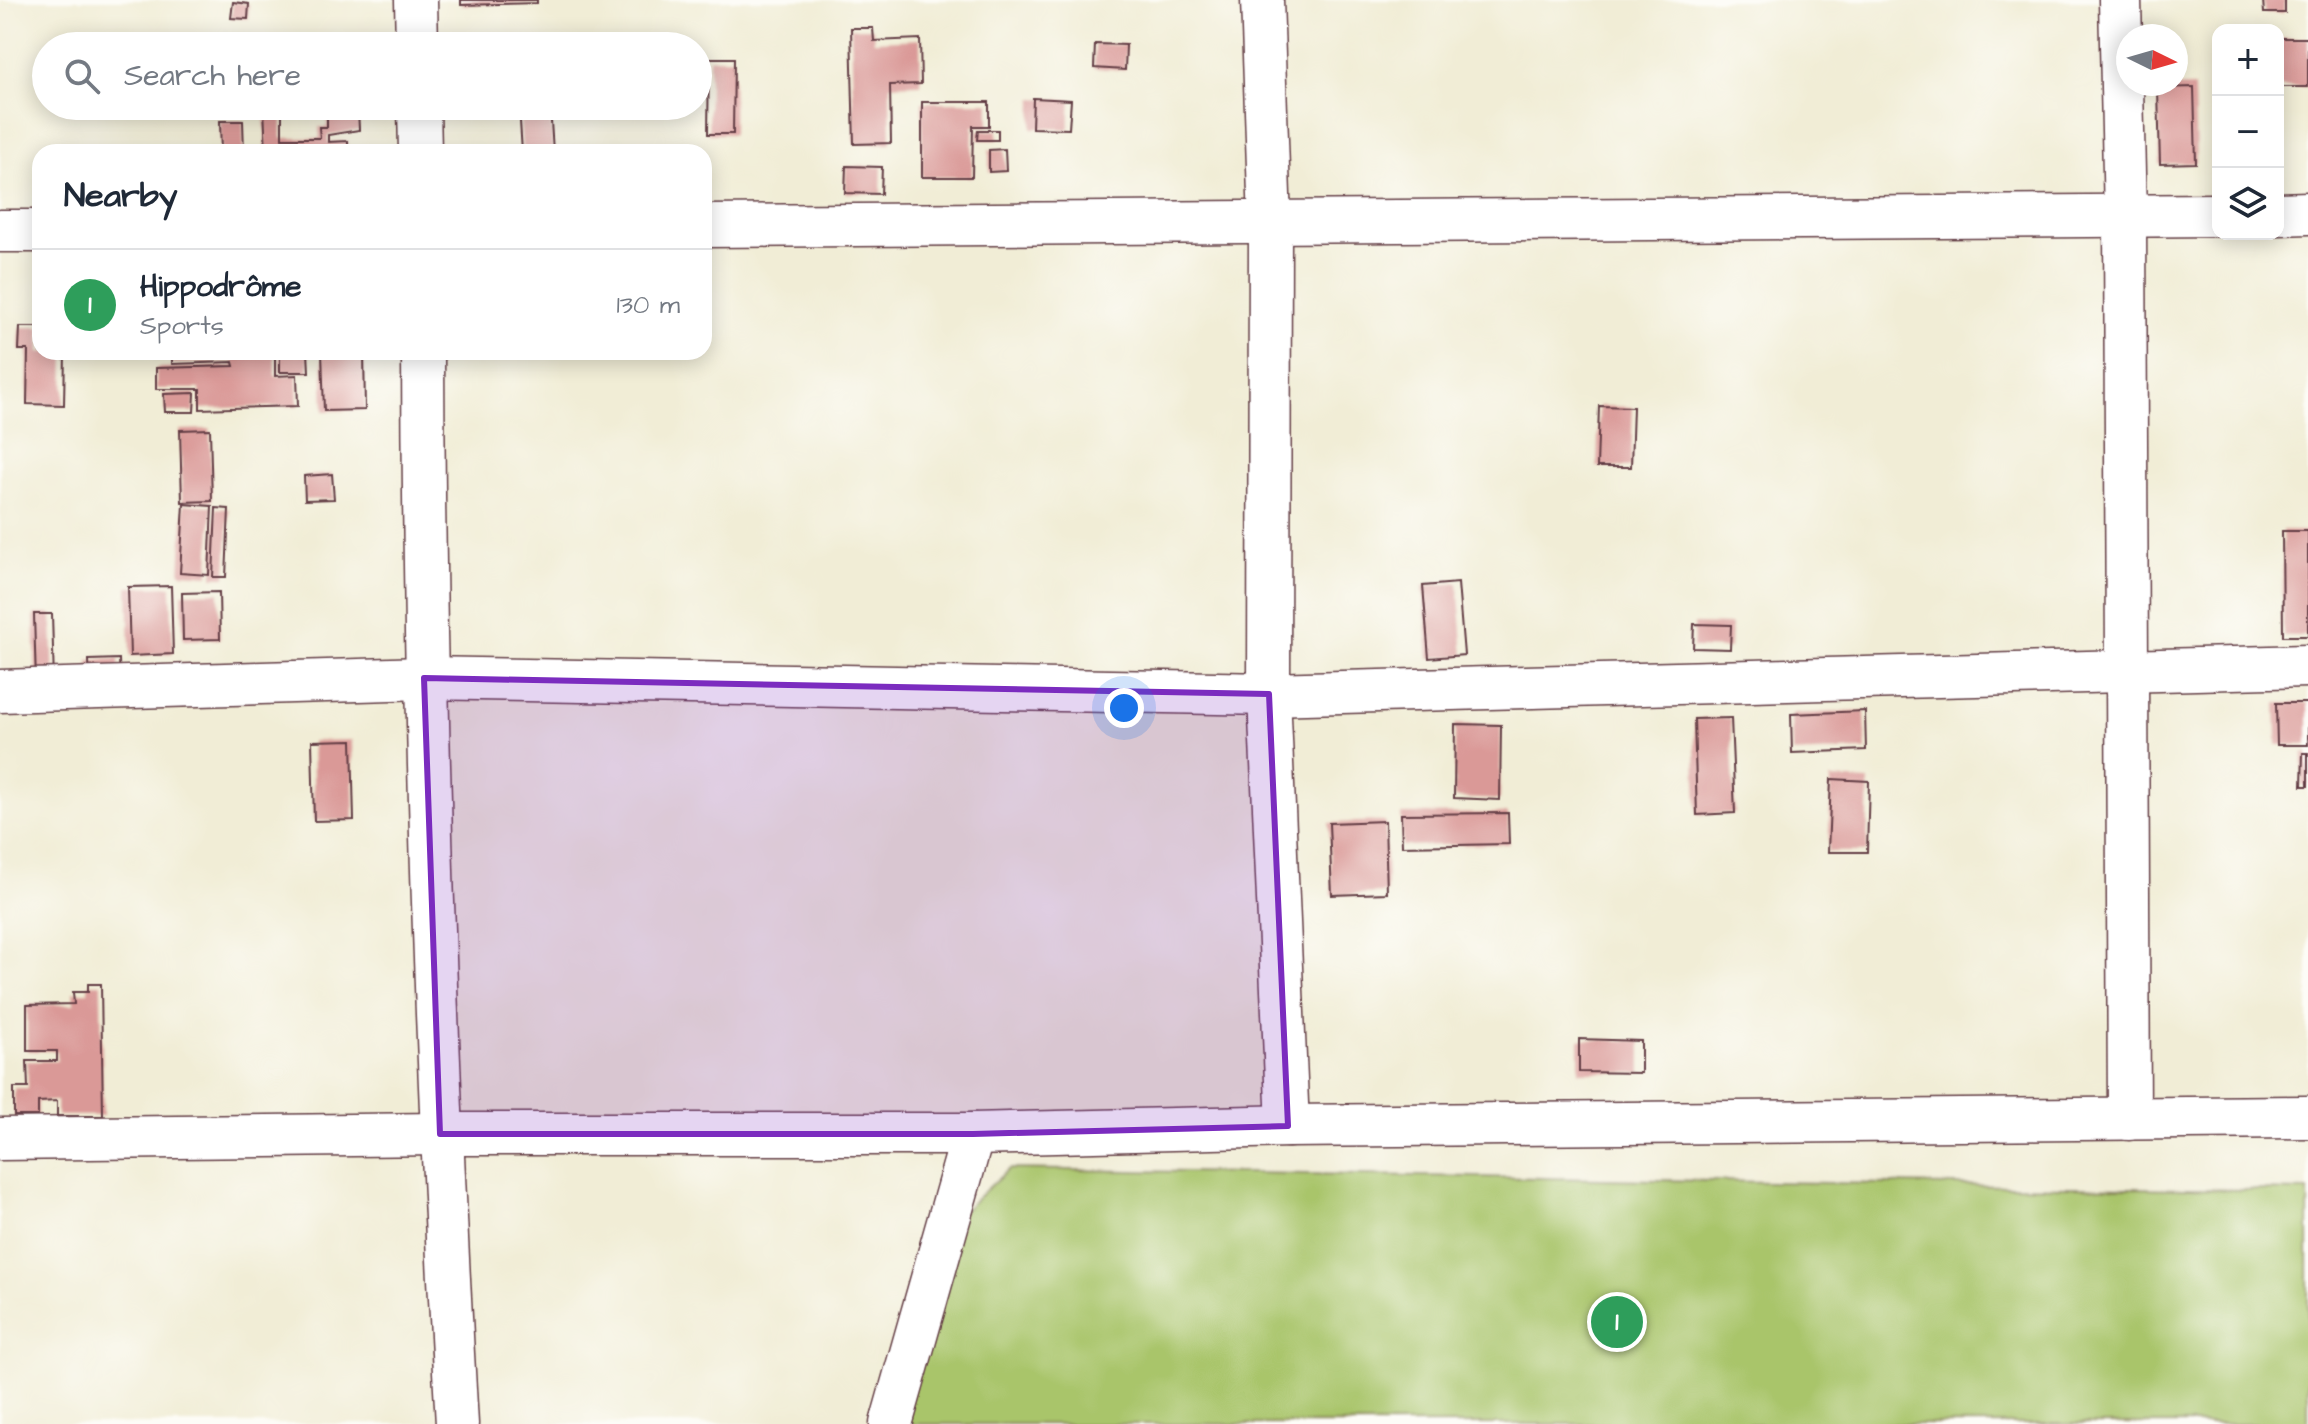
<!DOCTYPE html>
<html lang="en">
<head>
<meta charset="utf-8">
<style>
  :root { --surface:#fff; --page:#f2f2f3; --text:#1f2937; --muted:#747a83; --line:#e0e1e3; --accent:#1f6fb2 }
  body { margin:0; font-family:"Architects Daughter",sans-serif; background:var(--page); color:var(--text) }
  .controls { position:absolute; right:24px; top:24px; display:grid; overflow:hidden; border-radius:16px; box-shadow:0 4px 20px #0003 }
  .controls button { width:72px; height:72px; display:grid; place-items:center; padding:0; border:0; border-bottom:2px solid var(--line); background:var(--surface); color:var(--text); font:40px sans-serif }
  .compass { position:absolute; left:2116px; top:24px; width:72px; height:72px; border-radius:50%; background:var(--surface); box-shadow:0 4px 20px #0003; rotate:95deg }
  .you { position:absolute; left:1124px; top:708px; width:28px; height:28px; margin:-20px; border:6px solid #fff; border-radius:50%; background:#1a73e8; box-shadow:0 0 0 12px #1a73e833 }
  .badge { display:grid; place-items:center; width:52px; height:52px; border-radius:50%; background:var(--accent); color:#fff; font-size:26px; font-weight:700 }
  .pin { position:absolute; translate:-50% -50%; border:4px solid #fff; box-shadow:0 2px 8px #0006 }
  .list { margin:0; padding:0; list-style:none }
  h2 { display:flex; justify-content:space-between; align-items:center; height:104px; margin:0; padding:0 32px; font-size:34px }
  h2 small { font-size:26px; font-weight:400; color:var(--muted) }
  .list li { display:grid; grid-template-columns:52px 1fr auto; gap:24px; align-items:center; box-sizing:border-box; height:112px; padding:0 32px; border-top:2px solid var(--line) }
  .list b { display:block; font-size:30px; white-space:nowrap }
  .list p { margin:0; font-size:26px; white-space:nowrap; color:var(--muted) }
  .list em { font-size:26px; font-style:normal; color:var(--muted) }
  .icon { flex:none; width:44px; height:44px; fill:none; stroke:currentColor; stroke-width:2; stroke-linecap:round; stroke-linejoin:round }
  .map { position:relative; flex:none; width:2308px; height:1424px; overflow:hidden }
  .search { position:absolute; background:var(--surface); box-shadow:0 4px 20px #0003; left:32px; top:32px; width:680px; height:88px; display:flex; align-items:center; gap:20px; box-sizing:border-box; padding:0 28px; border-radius:44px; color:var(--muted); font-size:30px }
  .panel { position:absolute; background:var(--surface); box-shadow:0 4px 20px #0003; left:32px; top:144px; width:680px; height:216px; border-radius:24px }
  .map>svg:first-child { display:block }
  .green { fill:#a9c56b; stroke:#7a724b; stroke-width:2 }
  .building { fill:#da9997 }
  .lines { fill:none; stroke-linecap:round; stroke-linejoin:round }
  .minor-casing { stroke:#633e45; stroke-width:45 }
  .minor { stroke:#fff; stroke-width:42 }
  .marked { fill:#7b2cbf; fill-opacity:0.2; stroke:#7b2cbf; stroke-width:6; stroke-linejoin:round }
</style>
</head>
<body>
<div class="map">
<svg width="2308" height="1424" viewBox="0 0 2308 1424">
  <rect width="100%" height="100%" fill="#fdfcf7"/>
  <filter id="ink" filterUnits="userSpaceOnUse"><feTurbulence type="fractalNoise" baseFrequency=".0125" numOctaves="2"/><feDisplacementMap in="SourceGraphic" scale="16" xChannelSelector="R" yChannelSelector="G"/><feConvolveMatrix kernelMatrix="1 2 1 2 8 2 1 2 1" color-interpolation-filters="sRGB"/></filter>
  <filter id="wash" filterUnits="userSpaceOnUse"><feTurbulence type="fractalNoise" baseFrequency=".006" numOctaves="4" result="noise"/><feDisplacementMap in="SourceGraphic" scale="32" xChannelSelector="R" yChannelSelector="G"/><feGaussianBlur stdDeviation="1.8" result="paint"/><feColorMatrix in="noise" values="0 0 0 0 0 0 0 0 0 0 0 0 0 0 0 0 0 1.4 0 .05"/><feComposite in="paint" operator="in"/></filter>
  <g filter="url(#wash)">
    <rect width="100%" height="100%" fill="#f1edd6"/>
    <path class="green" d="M1009,1169l1299,22v233h-1409l54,-204z"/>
    <g id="blocks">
      <g class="building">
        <path d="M461,0h76v3l-76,2z"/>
        <path d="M2263,0h22v13h-21z"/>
        <path d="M233,2l16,2 -1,15 -17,-1z"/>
        <path d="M851,28h22l1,13 46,-2 1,45 -31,1 1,58 -37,1z"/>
        <rect x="2278" y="38" width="30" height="49"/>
        <path d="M1095,44l31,1 -1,25 -31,-2z"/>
        <rect x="2176" y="56" width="3" height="24"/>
        <path d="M709,58h25l-1,76h-25z"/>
        <path d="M2194,87l2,76 -36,1 -2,-76z"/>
        <path d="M1033,98l38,2 -2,29 -37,-1z"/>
        <path d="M922,102h67v24h-16l-1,51h-50z"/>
        <path d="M519,106h31l3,46h-31z"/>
        <path d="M282,107v31h38l-1,-11h8v-16l31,-1 1,20 -31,5v7l20,-1v6h-18v5h-64l-2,-44z"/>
        <path d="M220,121h23l1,31h-23z"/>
        <path d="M978,130h20v10h-21z"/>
        <path d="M1005,149l1,22 -17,1v-22z"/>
        <path d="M846,166l36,1 -1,27 -36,-1z"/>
        <path d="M20,327h20v25h25l-1,53 -37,-1 1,-54h-9z"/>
        <path d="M172,352h103v24l22,-1 1,31 -98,3v-20h-44v-21l78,-2 -1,-4 -61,2z"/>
        <path d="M280,352h28l1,20h-29z"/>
        <path d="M322,352h42l1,58 -41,1z"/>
        <path d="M195,393l-1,19h-29l-1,-18z"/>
        <path d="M1599,406l34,1 -2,60h-34z"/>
        <path d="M210,429l2,72 -30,1 -2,-72z"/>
        <path d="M332,474l2,25 -29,1 -1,-24z"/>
        <path d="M184,504l28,2 -3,69 -29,-2z"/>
        <path d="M216,508l13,1 -3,68h-13z"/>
        <path d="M2282,531h26v105h-25z"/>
        <path d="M1458,583l6,72 -35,3 -6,-72z"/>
        <path d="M171,586l2,68 -43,2 -2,-69z"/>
        <path d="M219,592l1,47 -37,1 -1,-47z"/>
        <path d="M34,614h18l2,69h-18z"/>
        <path d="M1694,624l37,1 -1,24 -37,-1z"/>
        <path d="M119,659l1,25 -30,1 -1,-25z"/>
        <path d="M2276,703h32v42h-31z"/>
        <path d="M1865,711l1,39 -74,3 -1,-39z"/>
        <path d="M1731,718l4,95 -38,2 -3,-96z"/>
        <path d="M1455,724l46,1 -1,75 -46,-2z"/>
        <path d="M352,740l2,80 -40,1 -2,-80z"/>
        <path d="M2303,753h5v33h-6z"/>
        <path d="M1831,779l38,2 -2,71h-39z"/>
        <path d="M1508,813l1,31 -107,2 -1,-32z"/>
        <path d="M1385,821l2,72 -55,2 -3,-72z"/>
        <path d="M88,984h13l2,132h-46v-15l-19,1v14h-24v-28h14l-1,-27h30v-10h-30v-46l47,-1 -1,-12h15z"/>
        <path d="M1579,1039l62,2v32l-62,-1z"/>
      </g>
    </g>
  </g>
  <g filter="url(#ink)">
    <use href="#blocks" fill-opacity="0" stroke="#633e45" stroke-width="2"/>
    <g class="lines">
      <defs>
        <g id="minor">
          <path d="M416,0l1,46"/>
          <path d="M1262,0l8,223 -1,471 19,432"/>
          <path d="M2120,0l5,217 4,902"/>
          <path d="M419,106l1,46"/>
          <path d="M2278,214l30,-1"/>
          <path d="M704,226l1514,-11"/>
          <path d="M0,231h40"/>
          <path d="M423,352c1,358 13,715 34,1072"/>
          <path d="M0,691l424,-13 845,16 1039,-28"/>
          <path d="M0,1139l440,-5h533l315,-8 1020,-9"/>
          <path d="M891,1424l82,-290"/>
        </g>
      </defs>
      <use href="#minor" class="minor-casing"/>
      <use href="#minor" class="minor"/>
    </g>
  </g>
  <path class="marked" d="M424,678l845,16 19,432 -315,8h-533z"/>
</svg>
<div class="controls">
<button>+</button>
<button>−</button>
<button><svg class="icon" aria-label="layers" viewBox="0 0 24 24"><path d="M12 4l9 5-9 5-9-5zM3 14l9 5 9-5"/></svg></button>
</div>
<svg class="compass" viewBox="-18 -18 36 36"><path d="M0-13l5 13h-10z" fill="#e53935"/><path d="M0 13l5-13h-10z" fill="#747a83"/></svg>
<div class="you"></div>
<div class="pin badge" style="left:1617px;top:1322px;background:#2e9e5b">1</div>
<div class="search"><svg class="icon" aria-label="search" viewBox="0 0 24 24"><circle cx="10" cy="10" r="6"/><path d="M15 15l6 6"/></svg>Search here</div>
<section class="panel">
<h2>Nearby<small></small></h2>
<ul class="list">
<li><span class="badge" style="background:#2e9e5b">1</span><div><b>Hippodrôme</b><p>Sports</p></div><em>130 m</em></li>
</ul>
</section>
</div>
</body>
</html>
